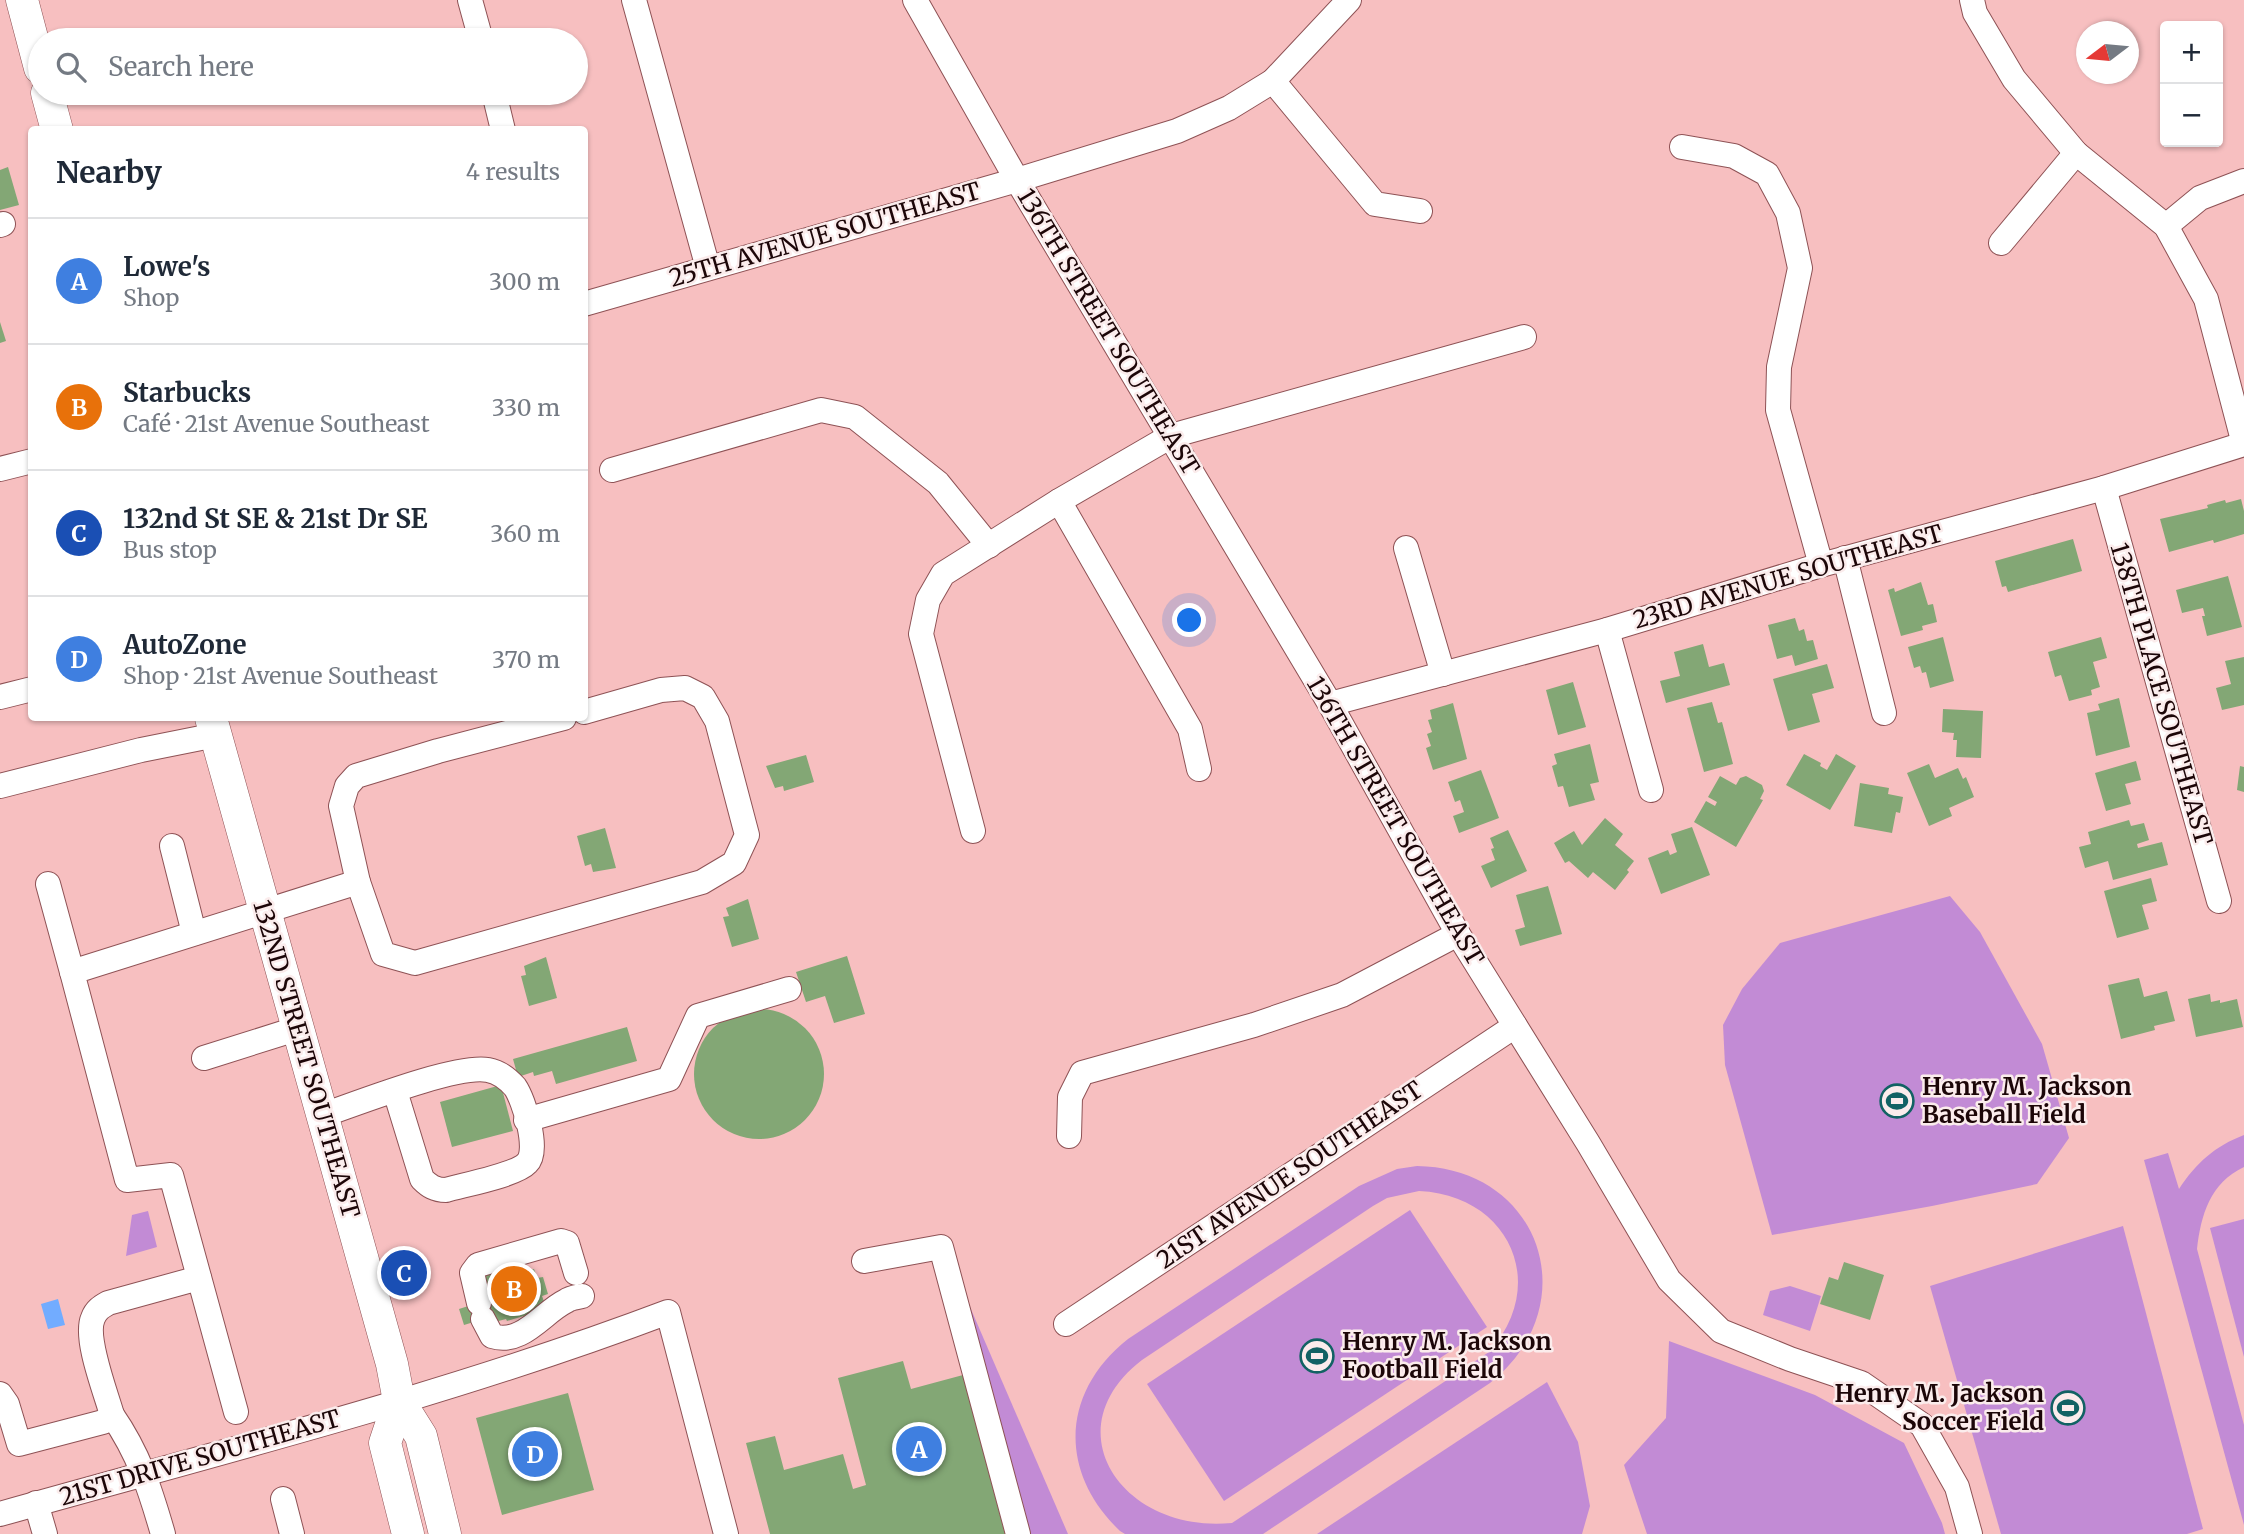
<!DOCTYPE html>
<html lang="en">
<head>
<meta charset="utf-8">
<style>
  :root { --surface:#fff; --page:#f6f6f7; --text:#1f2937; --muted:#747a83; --line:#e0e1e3; --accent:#126264 }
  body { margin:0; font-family:Merriweather,serif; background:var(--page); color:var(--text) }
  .controls { position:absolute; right:21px; top:21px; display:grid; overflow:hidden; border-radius:7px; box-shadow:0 2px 5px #0004 }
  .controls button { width:63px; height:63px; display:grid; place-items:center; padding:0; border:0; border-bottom:2px solid var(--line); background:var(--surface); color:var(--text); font:35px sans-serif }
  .compass { position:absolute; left:2076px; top:21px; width:63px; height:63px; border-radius:50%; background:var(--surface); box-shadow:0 2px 5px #0004; rotate:254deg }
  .you { position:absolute; left:1190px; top:621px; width:24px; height:24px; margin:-18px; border:5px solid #fff; border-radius:50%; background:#1a73e8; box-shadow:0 0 0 10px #1a73e833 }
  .badge { display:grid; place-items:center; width:46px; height:46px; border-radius:50%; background:var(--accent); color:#fff; font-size:23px; font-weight:700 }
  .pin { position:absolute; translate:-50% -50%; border:4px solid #fff; box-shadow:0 2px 7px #0006 }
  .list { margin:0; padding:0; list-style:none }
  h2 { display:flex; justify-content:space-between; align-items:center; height:91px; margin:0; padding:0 28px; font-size:30px }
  h2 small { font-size:23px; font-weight:400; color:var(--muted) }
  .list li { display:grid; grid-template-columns:46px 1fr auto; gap:21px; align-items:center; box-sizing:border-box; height:126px; padding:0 28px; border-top:2px solid var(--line) }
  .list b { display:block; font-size:26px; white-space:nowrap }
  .list p { margin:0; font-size:23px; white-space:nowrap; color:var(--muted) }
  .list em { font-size:23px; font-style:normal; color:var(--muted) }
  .icon { flex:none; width:38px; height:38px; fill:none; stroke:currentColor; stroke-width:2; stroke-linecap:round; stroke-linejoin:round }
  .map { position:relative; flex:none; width:2244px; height:1534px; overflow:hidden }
  .search { position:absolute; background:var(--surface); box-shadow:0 2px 5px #0004; left:28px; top:28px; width:560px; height:77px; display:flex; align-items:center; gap:18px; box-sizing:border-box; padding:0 24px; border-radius:38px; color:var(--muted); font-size:26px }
  .panel { position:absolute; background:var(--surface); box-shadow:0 2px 5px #0004; left:28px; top:126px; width:560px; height:595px; border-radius:7px }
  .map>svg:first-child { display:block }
  .green { fill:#c28bd5; fill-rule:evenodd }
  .water { fill:#72acff }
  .building { fill:#83a775 }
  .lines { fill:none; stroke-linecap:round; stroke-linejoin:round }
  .minor-casing { stroke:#8e5255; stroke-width:26 }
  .major-casing { stroke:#8e5255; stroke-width:33 }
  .minor { stroke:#fff; stroke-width:24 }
  .major { stroke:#fff; stroke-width:32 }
  .labels { text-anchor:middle; stroke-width:5; stroke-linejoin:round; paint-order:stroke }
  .street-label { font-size:24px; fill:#1c0608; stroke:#fbecec }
  .poi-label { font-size:24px; font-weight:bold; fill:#1c0608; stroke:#fbecec; text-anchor:start }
</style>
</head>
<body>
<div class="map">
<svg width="2244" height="1534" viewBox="0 0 2244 1534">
  <rect width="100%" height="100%" fill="#f7bfc0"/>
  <g class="green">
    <path d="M1950,896l30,36 62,112 27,94 -32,46 -105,22 -160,29 -47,-170 -2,-40 19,-36 38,-46z"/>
    <path d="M2244,1135v32c-34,16 -43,48 -47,82l47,176v100l-100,-365 24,-7 11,36c17,-26 36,-43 65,-54z"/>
    <path d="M1417,1166c125,2 170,140 73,217l-227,151h-138l-5,-3c-62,-59 -59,-139 8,-192l231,-153 38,-17zM1419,1191c90,4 131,93 70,161l-257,171c-109,11 -181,-93 -90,-163l231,-154 14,-8z"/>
    <path d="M1410,1210l77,117 -263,174 -77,-117z"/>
    <path d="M148,1211l9,36 -31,9 6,-41z"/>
    <path d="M2244,1219v138l-34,-129z"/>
    <path d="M2123,1226l80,303 -16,5h-186l-71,-248z"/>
    <path d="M1790,1286l31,10 -11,35 -47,-16 7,-24z"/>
    <path d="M964,1293l104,241h-38z"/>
    <path d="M1669,1341l146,54 89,48 38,80 3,11h-298l-23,-69 42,-47z"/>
    <path d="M1547,1382l31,60 12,64 -8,28h-265z"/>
  </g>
  <path class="water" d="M58,1299l7,26 -17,4 -7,-25z"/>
  <g class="building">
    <path d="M8,167l11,38 -19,5v-40z"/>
    <path d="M0,322l6,19 -6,2z"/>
    <path d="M2241,499l3,12v23l-30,9 -1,-3 -44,12 -9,-33 48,-11 -1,-3 18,-5 1,3z"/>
    <path d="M2073,539l9,32 -74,21 -2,-6 -4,1 -7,-26z"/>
    <path d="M2228,576l14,51 -35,9 -5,-20h3l-2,-8 -21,5 -6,-23z"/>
    <path d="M1921,582l7,23 5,-1 4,18 -15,4 1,4 -22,6 -13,-46 6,-2 1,4z"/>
    <path d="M1795,618l4,13 5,-2 3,12 6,-1 5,19 -23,7 -3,-11 -15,4 -9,-34z"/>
    <path d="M1943,637l11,44 -24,7 -4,-16 -4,1 -2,-7 -6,2 -6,-21z"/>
    <path d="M2101,637l6,21 -14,4 7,25 -9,3 1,5 -23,6 -8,-26 -6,2 -7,-25z"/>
    <path d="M1703,644l6,23 15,-4 6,22 -64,18 -6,-22 20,-5 -6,-24z"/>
    <path d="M2244,657v48l-22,5 -6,-22 15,-4 -6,-23z"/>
    <path d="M1827,664l7,24 -22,6 8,28 -32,9 -15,-52z"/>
    <path d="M1573,682l13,45 -28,8 -12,-45z"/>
    <path d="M2119,698l11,49 -34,9 -9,-43 13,-3 -2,-6z"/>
    <path d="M1712,702l6,21 4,-1 11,42 -29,8 -17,-64z"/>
    <path d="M1453,703l14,56 -34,11 -7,-22 5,-2 -4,-12 5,-2 -4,-12 4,-1 -2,-9z"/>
    <path d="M1943,709l40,2 -2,47 -25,-1 1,-17h-4l1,-7 -12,-1z"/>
    <path d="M1590,744l9,38 -9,2 5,16 -26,7 -6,-21 -5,1 -6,-21 5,-2 -3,-10z"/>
    <path d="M1804,754l17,9 -1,3 7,4 9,-16 20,12 -26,44 -44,-25z"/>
    <path d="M806,755l8,27 -30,9 -1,-5 -8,2 -9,-22z"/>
    <path d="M2136,761l5,19 -16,4 6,20 -25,7 -11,-38z"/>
    <path d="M1929,764l6,14 23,-10 5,11 3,-2 8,20 -25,11 3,8 -23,10 -22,-53z"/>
    <path d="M2240,766l4,1v25l-7,-2z"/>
    <path d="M1481,770l18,48 -40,15 -6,-17 11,-4 -4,-12 -5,2 -7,-20z"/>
    <path d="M1720,776l16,9 4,-7 6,-2 16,9 2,6 -4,8 3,1 -27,47 -42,-25 12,-21 9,5 2,-4 -9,-5z"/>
    <path d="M1860,783l29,5 -1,6 15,3 -3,16 -4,-1 -4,21 -38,-7z"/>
    <path d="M1605,818l18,16 -8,11 19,16 -7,9 2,2 -14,18 -22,-18 -5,6 -19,-17 -4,2 -11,-20 20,-12 8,14z"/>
    <path d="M2129,820l2,6 13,-3 5,17 -12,4 1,4 24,-6 6,23 -55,15 -5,-19 -23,7 -6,-21 12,-3 -3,-12z"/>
    <path d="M1692,827l18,48 -49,19 -13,-36 20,-8 2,5 7,-3 -6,-18z"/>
    <path d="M605,828l11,40 -23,4 -2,-8 -6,2 -8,-30z"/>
    <path d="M1508,830l19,41 -36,17 -10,-22 14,-6 -4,-11 3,-1 -4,-10z"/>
    <path d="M2151,878l6,23 -15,4 7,24 -32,9 -13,-47z"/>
    <path d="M1548,886l14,48 -42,12 -5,-16 10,-3 -9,-32z"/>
    <path d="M748,899l11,40 -27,8 -9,-30 6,-1 -3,-8z"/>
    <path d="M847,956l18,58 -31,9 -9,-27 -19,6 -10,-30z"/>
    <path d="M546,957l11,41 -28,8 -8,-30 5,-1 -2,-9z"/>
    <path d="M2139,978l5,19 23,-6 8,30 -21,5 1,4 -34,9 -13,-54z"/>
    <path d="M2210,994l1,8 9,-2v3l17,-4 6,28 -47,10 -8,-38z"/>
    <circle cx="759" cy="1074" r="65"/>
    <path d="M627,1027l10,34 -81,23 -4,-13 -18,5 -1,-4 -15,5 -5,-18z"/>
    <path d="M501,1085l12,46 -61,16 -12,-45z"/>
    <path d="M522,1261l3,11 9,-3 3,9 6,-1 5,17 -6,2 4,11 -6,4 -33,10 -1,-2 -15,4 -1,-6 -26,8 -5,-16 25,-8v-28z"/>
    <path d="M1844,1262l40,13 -14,45 -50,-16 9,-27 9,3z"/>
    <path d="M903,1361l8,28 52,-14 42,159h-235l-24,-91 29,-7 9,34 59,-16 10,35 13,-4 -28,-107z"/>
    <path d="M568,1393l26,97 -92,25 -26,-97z"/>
  </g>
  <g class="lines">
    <defs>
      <g id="minor">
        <path d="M470,0l11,40"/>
        <path d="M634,0l74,268"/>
        <path d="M915,0l102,180 313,524 128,230 130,209 81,137 52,51 69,28 71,24 61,42 35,62 13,47"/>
        <path d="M1972,0l3,13 39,66 62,74 90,73 40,73 38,145"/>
        <path d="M1273,81l102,123 45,7"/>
        <path d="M494,93l9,37"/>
        <path d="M1682,147l52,9 33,18 21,39 12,55 -21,99 -1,43 43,155"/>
        <path d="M0,225l3,-1"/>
        <path d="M2166,226l34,-28 44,-17"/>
        <path d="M2001,243l75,-90"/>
        <path d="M584,304l433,-124 160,-49 52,-23 44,-27 76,-81"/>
        <path d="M0,469l32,-8"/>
        <path d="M612,470l209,-60 34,7 83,66 51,63"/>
        <path d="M2104,488l115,413"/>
        <path d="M1059,501l131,228 9,40"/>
        <path d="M1406,548l37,126"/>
        <path d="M1845,558l39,155"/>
        <path d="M1607,630l44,160"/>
        <path d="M0,697l32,-8"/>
        <path d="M1330,704l277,-74 214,-65 283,-77 140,-44"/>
        <path d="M564,718l-126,33 -82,25 -9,10 -6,20 17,76 25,72 32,9 287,-81 32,-19 13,-28 -30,-114 -14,-24 -18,-9 -24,2 -77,22"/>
        <path d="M0,786l141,-36 75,-15"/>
        <path d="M973,831l-52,-197 7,-34 15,-26 116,-73 112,-65 353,-99"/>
        <path d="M172,846l22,87"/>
        <path d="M48,884l24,88"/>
        <path d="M204,1058l95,-30"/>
        <path d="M323,1115c35,-12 134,-51 165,-45 11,2 20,9 27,17 9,13 25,64 12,76 -11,12 -64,22 -81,27 -11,0 -17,-4 -24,-11l-27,-88"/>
        <path d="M526,1120l143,-41 29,-63 91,-27"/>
        <path d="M1069,1136l1,-39 12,-24 172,-48 88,-30 116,-61"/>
        <path d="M864,1261l77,-14 77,287"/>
        <path d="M479,1303l-7,-30 6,-8 83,-24 6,2 9,30"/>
        <path d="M483,1319l9,17c30,10 51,-24 74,-35 4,-3 11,-4 16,-5"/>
        <path d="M1066,1324l449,-298"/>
        <path d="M0,1394l7,10 12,40 84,-22 9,-7c-6,-22 -28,-77 -19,-97 3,-8 8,-11 15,-15l91,-25"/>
        <path d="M236,1412l-65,-237 -44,5 -55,-208 286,-90"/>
        <path d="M112,1415c27,39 38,74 51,119"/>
        <path d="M283,1499l9,35"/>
        <path d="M36,1503l9,31"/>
        <path d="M0,1514c224,-63 451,-120 668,-202l58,222"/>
      </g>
      <g id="major">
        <path d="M22,0l18,68"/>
        <path d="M47,93l10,37"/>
        <path d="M211,718l181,646 7,37 22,35 24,98"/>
        <path d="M399,1401l-14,42 23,91"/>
      </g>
    </defs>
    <use href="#minor" class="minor-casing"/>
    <use href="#major" class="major-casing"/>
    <use href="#minor" class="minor"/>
    <use href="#major" class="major"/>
  </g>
  <defs>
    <symbol id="stadium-ring" viewBox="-11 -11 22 22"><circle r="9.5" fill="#fbecec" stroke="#126264" stroke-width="1.5"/><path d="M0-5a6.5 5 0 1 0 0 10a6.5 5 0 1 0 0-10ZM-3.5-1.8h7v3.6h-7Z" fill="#126264"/></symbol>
  </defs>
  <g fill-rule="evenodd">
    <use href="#stadium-ring" x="1878" y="1082" width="38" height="38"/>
    <use href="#stadium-ring" x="1298" y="1337" width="38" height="38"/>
    <use href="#stadium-ring" x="2049" y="1389" width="38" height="38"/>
  </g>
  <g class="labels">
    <g class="street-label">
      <text transform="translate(825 235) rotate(-16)" y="8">25TH AVENUE SOUTHEAST</text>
      <text transform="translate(1108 332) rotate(59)" y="8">136TH STREET SOUTHEAST</text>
      <text transform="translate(1788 577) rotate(-16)" y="8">23RD AVENUE SOUTHEAST</text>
      <text transform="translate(2161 694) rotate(74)" y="8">138TH PLACE SOUTHEAST</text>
      <text transform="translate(1395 821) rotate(60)" y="8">136TH STREET SOUTHEAST</text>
      <text transform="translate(306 1059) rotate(74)" y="8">132ND STREET SOUTHEAST</text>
      <text transform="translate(1290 1175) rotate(-34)" y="8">21ST AVENUE SOUTHEAST</text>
      <text transform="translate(200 1458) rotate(-16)" y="8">21ST DRIVE SOUTHEAST</text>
    </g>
    <g class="poi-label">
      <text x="1922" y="1095">Henry M. Jackson<tspan x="1922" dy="28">Baseball Field</tspan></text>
      <text x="1342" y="1350">Henry M. Jackson<tspan x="1342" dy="28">Football Field</tspan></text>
      <text x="2044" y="1402" text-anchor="end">Henry M. Jackson<tspan x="2044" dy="28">Soccer Field</tspan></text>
    </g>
  </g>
</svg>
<div class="controls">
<button>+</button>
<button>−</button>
</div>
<svg class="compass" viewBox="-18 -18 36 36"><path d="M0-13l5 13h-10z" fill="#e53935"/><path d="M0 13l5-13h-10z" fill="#747a83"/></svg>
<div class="you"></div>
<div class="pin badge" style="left:919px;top:1449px;background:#3f7fe0">A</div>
<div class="pin badge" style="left:514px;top:1289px;background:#e8710a">B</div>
<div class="pin badge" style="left:404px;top:1273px;background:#1a4fb4">C</div>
<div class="pin badge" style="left:535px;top:1454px;background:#3f7fe0">D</div>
<div class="search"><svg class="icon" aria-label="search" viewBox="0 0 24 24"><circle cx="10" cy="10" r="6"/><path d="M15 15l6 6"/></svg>Search here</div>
<section class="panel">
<h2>Nearby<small>4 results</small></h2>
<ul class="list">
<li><span class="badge" style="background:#3f7fe0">A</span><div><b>Lowe's</b><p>Shop</p></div><em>300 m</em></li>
<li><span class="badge" style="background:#e8710a">B</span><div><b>Starbucks</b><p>Café · 21st Avenue Southeast</p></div><em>330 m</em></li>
<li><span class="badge" style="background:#1a4fb4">C</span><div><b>132nd St SE &amp; 21st Dr SE</b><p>Bus stop</p></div><em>360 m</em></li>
<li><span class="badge" style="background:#3f7fe0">D</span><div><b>AutoZone</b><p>Shop · 21st Avenue Southeast</p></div><em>370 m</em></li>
</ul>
</section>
</div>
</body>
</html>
